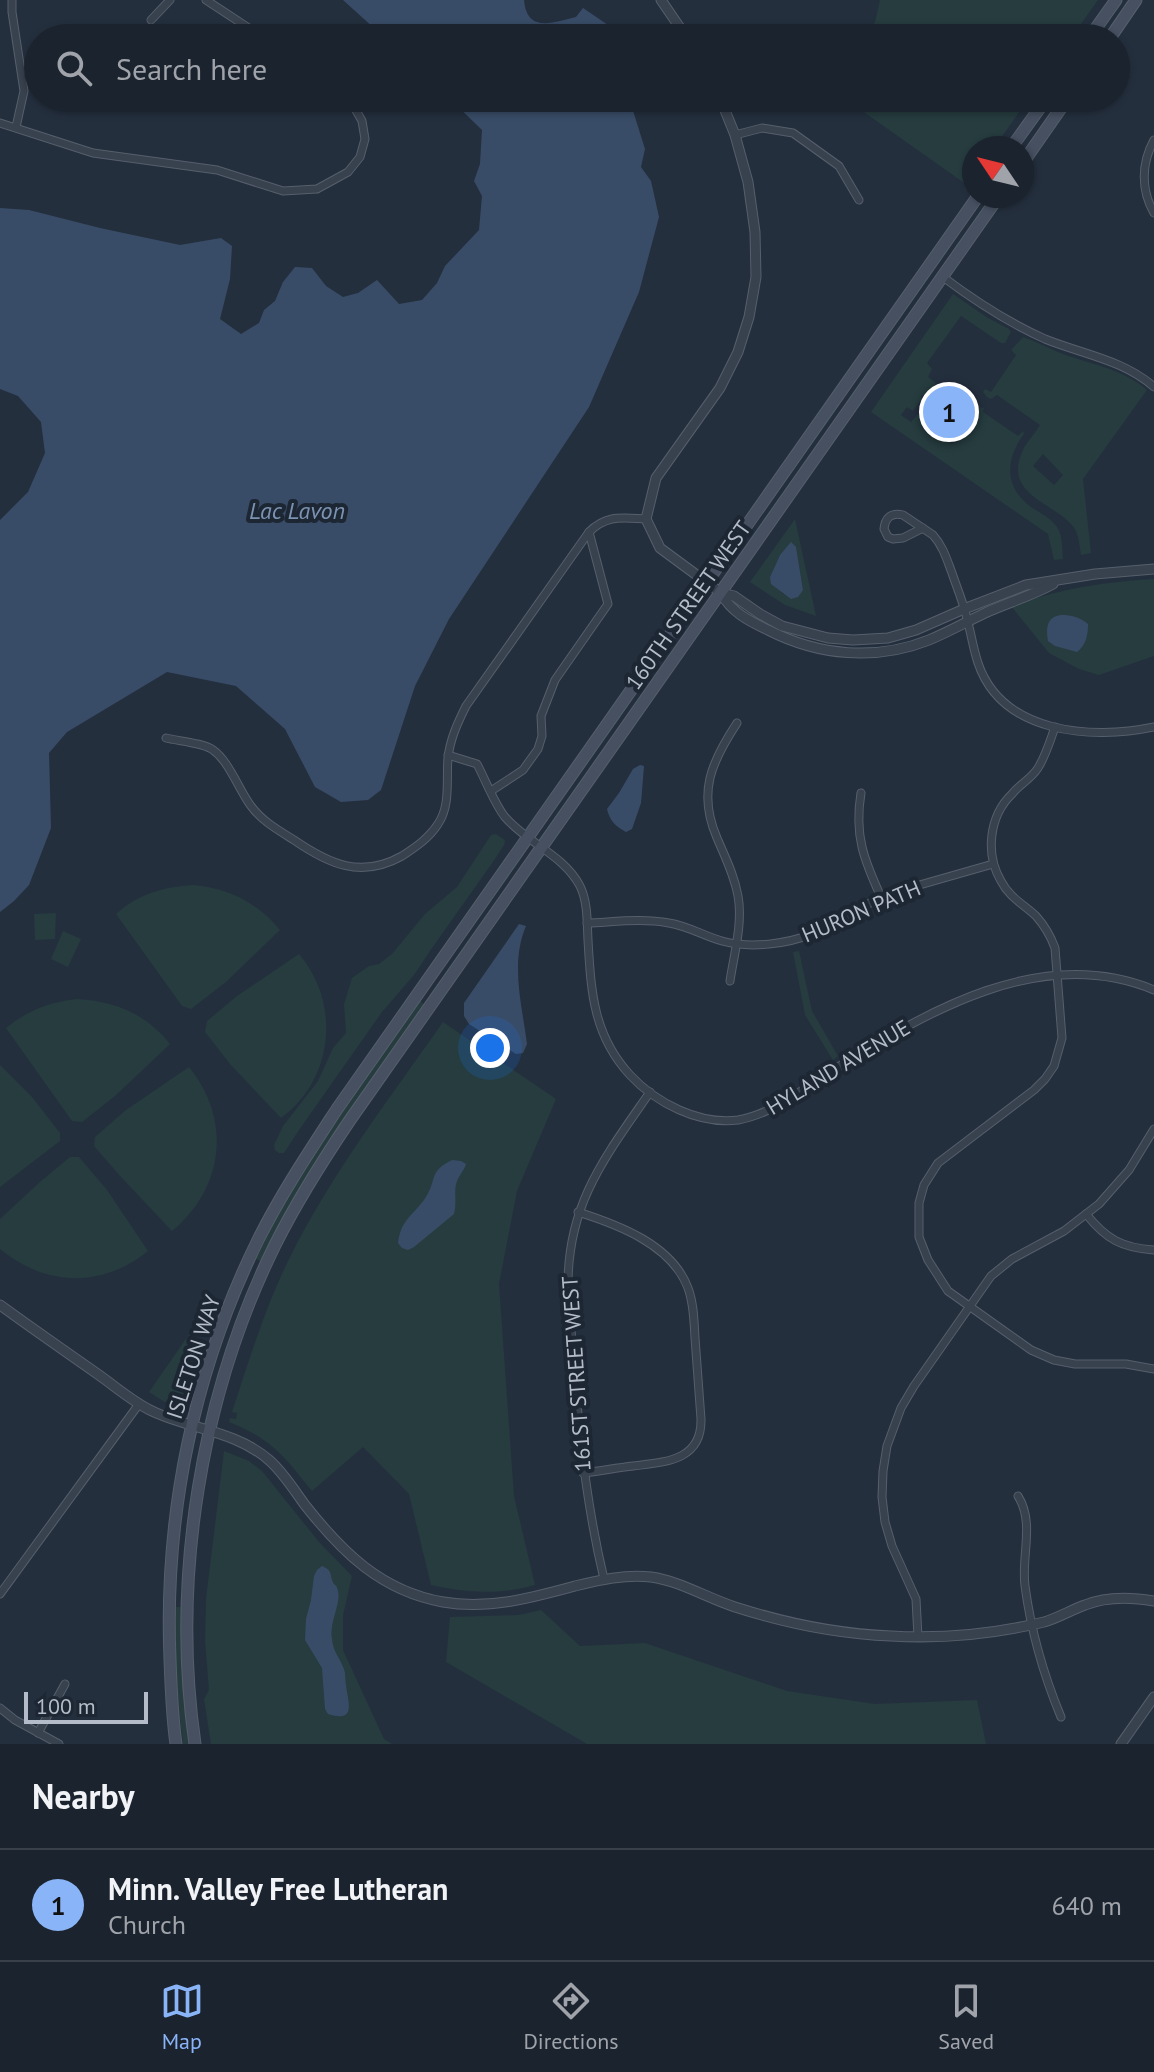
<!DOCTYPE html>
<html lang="en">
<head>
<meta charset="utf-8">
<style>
  :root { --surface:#1b232e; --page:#282f3a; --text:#f1f3f6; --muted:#a0a4aa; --line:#39404a; --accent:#8ab4f8 }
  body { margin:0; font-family:"PT Sans",sans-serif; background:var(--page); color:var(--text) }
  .compass { position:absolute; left:962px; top:136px; width:72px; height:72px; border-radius:50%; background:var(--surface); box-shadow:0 2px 6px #0004; rotate:305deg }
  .scale { position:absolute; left:24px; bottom:20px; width:124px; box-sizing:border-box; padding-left:8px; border:4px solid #b4bcc9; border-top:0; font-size:22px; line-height:28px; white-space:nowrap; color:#b4bcc9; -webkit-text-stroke:6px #1d2633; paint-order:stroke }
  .you { position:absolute; left:490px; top:1048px; width:28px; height:28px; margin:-20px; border:6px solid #fff; border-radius:50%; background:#1a73e8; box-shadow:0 0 0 12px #1a73e833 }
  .badge { display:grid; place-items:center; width:52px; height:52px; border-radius:50%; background:var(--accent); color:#111; font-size:26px; font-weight:700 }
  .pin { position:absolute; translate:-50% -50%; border:4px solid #fff; box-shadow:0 2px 8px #0006 }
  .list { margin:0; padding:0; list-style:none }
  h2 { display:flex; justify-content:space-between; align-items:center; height:104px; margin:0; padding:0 32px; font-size:34px }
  h2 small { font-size:26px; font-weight:400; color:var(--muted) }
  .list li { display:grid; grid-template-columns:52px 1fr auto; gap:24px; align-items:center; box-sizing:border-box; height:112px; padding:0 32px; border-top:2px solid var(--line) }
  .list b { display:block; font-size:30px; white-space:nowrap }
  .list p { margin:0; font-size:26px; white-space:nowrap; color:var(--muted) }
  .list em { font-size:26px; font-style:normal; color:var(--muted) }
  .icon { flex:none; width:44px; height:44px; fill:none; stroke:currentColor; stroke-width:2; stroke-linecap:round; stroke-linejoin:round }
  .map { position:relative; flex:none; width:1154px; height:1744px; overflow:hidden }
  .search { position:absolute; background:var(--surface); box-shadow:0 2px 6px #0004; left:24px; right:24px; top:24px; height:88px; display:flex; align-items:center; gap:20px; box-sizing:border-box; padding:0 28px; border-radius:44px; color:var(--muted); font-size:30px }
  .sheet { height:216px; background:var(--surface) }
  nav { display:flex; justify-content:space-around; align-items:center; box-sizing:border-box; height:112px; border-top:2px solid var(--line); background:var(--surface); font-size:22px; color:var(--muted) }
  nav a { display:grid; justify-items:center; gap:4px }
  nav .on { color:var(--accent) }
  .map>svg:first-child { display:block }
  .green { fill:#263c3f; fill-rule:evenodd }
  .water { fill:#394c67 }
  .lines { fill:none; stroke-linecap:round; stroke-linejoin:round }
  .minor-casing { stroke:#565f6c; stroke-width:9 }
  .tertiary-casing { stroke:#565f6c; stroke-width:11 }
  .secondary-casing { stroke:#565f6c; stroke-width:13 }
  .minor { stroke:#38414e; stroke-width:7 }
  .tertiary { stroke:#38414e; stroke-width:9 }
  .secondary { stroke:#465061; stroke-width:11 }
  .labels { text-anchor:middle; stroke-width:8; stroke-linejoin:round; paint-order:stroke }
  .street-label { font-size:22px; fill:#b4bcc9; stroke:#1d2633 }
  .water-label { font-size:24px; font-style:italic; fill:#7c92b1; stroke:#1d2633 }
</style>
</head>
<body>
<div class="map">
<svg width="1154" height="1744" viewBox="0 0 1154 1744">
  <rect width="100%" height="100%" fill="#242f3e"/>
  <g class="green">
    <path d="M880,0h218l-27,38h-207l11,-16z"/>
    <path d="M844,98h185l-35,50h-20v28l-7,9z"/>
    <path d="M953,294l35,24 21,11 2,3 -6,11h-4l-40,-27 -34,47 5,6 -4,8 8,6 -5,8 -10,5 1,2 -9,13 -6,-4 -6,8 10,7 7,-8 3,3 -1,3 32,24 7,-3 15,-25 1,-6 2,1 3,-4 4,1 -1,4 35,24 5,-5 1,3c-19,25 -20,53 7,73 9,6 20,11 26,20 6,9 5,21 6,32l-9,1 -6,-26 -177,-122z"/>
    <path d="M1023,337c12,4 23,10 35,15 30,12 64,16 89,38l-64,89 8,74 -10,2c-2,-11 -2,-23 -10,-31 -20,-22 -67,-30 -49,-72 4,-10 13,-18 18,-27l-43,-30 -6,4 -4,-2 -4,-5 2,-3 6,3 25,-37 -4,-4v-2zM1043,454l20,21 -9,10 -21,-19z"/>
    <path d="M795,519l21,97 -31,-11 -35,-23zM796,547l7,43 -20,4 -13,-17 10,-22z"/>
    <path d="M1154,579v77l-55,19 -20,-6 -30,-16 -38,-47c49,-17 92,-24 143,-27z"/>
    <path d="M496,834l9,6 -1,5 -9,14 -63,89 -18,27 -32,37 -83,118 -15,23h-5l-4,-3 -1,-5 9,-19 35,-45 15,-33 13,-15 -2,-29 8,-26 17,-12 10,-2 13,-10 33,-40 32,-27 34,-52z"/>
    <path d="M193,885c35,3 64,17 87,45l-54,52 -35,27 -9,-3 -66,-92c22,-20 47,-27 77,-29z"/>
    <path d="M56,913l-1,26 -20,1 -1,-26z"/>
    <path d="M63,931l18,8 -13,28 -17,-8z"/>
    <path d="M799,951l13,60 26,45 -5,4 -28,-45 -12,-63z"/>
    <path d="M299,954c42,49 35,125 -18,164l-51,-54 -25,-32 2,-11 30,-25z"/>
    <path d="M77,999c38,2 69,15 93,45l-55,52 -33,26 -10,-1 -66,-93c22,-18 44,-26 71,-29z"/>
    <path d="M420,1001l5,4 -99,141 -33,54 -32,61 -5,-2c42,-93 106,-174 164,-258z"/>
    <path d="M443,1022l113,77 -39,92 -18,93 15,212 21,89c-34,10 -70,8 -104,0l-22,-91 -46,-47 -51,44c-29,-36 -39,-51 -83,-69l1,-4 6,1 1,-6 -5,-1c17,-52 33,-105 58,-155 42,-84 99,-158 153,-235z"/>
    <path d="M0,1065l32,32 28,36v8l-60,46z"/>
    <path d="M189,1067c43,53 35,121 -17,164l-51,-54 -27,-31 1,-9 31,-27z"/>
    <path d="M70,1157h9l28,33 41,61c-46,37 -102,36 -148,-2v-30l40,-37z"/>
    <path d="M197,1323c-3,9 -6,15 2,21l-19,64 -17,-7 -14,-9z"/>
    <path d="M224,1451l25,10 13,10 57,71 33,34 -9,39v35l41,89 8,5h-181l-7,-45 5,-9 -4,-49 1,-42z"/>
    <path d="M175,1607h6l2,81 7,56h-7c-6,-46 -8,-91 -8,-137z"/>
    <path d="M541,1610l39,36 65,-3 142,48 88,13 102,-4 9,44h-399l-141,-82 4,-45 69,-2z"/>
  </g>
  <g class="water">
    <path d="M343,0h181c3,34 30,22 52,17l7,-9 25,17 3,13h-226z"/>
    <path d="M449,98h180l16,51 -4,18 10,14 8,36 -20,75 -50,115 -140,212 -34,67 -34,104 -13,10 -27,2 -26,-15 -30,-58 -49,-43 -69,-14 -100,60 -18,21 2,75 -22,57 -15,16 -14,11v-392l28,-28 17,-39 -4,-31 -23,-26 -18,-7v-181l29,2 71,18 80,17 41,-7 11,8 -2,33 -10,40 21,15 18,-11 5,-13 11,-9 8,-19 12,-15 17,1 14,18 17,11 15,-4 19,-13 22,24 23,-4 15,-17 8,-17 34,-36 3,-34 -8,-15 6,-17 2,-34z"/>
    <path d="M791,542l5,5 7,43 -5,7 -7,2 -20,-15 -1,-7 10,-22z"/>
    <path d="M1061,615c11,0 18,2 27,9 0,11 -2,21 -11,28l-22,-6 -7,-5c-2,-12 -2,-24 13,-26z"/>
    <path d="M640,765l4,1 -3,37 -9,26 -6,3c-11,-6 -16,-11 -19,-23l12,-16 14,-24z"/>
    <path d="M519,924l7,2c-16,37 -4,79 1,118l-4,9 -7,1 -47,-30 -5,-8v-13z"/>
    <path d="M452,1160l9,1 5,3c-2,7 -8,12 -10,20 -2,10 1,19 -2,30l-40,33 -6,3 -6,-2 -4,-5c3,-23 14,-27 26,-43 14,-19 3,-28 28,-40z"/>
    <path d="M322,1566c9,4 8,6 10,14 3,8 4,2 6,11 3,14 -9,31 -6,48 1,13 8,19 11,28 3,5 2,13 3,18 2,18 11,38 -18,29l-3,-5 -3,-41 -17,-28 1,-21 5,-19 3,-24 3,-6z"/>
  </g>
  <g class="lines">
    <defs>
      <g id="minor">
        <path d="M12,0v12l12,79 -8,36"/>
        <path d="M206,0l58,38"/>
        <path d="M151,20l19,-20"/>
        <path d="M0,123l93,30 124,17 66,21 34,-2 31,-17 12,-15 5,-18 -3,-18 -9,-16 -9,-7"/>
        <path d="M735,135l27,-7 31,5 46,33 20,34"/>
        <path d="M1154,140c-13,24 -13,50 0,73"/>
        <path d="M943,277c32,24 66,46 102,62 37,15 79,21 109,48"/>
        <path d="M923,528l-20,10 -10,1 -5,-2 -4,-8c1,-11 7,-17 19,-14l30,20c10,11 14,25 19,38 4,12 9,24 12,35 6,18 8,37 14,55 24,71 114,77 176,64"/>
        <path d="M1055,727c-5,14 -9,28 -17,41 -7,11 -18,16 -26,26 -23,22 -27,60 -11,87 8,16 22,23 35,35 8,9 15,21 19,32l7,90 -8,28 -9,13 -11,11 -96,73 -14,22 -5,18v34l9,23 20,31 83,59 23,10 21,4h51l28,5"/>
        <path d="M166,738c12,3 38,5 47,12 16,11 26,40 38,56 11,15 27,24 43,34 35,24 67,39 108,16 14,-9 27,-18 36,-32 13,-19 8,-45 10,-66 2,-19 10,-36 18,-52l123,-174c18,-18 34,-14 57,-13"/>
        <path d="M448,755l29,9c8,15 18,41 28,53 22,26 59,38 75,69 8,16 7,37 8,54 3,51 5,95 42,135 26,28 69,50 108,45 35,-6 66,-32 95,-50 94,-58 208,-127 321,-80"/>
        <path d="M491,791l32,-21 15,-21 4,-13 -1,-20 14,-36 53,-76 -19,-72"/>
        <path d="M861,793c-7,42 3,67 20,104"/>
        <path d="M587,923c27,-1 55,-5 82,0 19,3 35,13 53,18 29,8 65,3 93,-8l66,-36 14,-5 98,-28"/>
        <path d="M730,981c4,-27 13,-58 8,-85 -4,-22 -13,-39 -21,-58 -20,-46 -5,-77 20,-115"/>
        <path d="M578,1212c41,13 94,33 110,76 6,16 6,34 7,50 2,27 4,54 6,81 1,42 -36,43 -68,47 -17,2 -33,5 -50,7"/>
        <path d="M1086,1214c20,25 36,34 68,36"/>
        <path d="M1018,1496c17,27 3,60 7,90 6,45 19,90 36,131"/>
        <path d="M604,1579c-23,-96 -29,-193 -36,-291 -1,-84 37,-131 82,-196"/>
        <path d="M0,1594l139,-190"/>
        <path d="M918,1637l-2,-38 -24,-53 -7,-24 -3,-25 1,-26 4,-25 14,-38 13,-22 77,-110 21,-17 52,-28 35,-27 30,-34 25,-41"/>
        <path d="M0,1708l15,12 44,24"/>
        <path d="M38,1733l27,-49"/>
      </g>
      <g id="tertiary">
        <path d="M661,0l26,38"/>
        <path d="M720,98l15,37 13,47 7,50 1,45 -7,40 -11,35 -18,36 -64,90 -10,41 14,29 61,45 13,3 26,18 22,12 46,12 25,2 35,-2 28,-8 48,-21 62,-24 69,-11 59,-5"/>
        <path d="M721,593c10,19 28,28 47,37 51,26 108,31 161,10 19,-8 37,-18 56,-27 22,-10 46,-17 68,-29"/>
        <path d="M0,1305c33,24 66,47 99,70 17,12 34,27 53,36 38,18 84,20 117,49 14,12 25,30 36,45 37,47 76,86 138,97 45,8 88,-4 132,-16 25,-6 50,-12 76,-9 29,4 56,21 84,30 50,16 104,27 156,29 51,3 103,-2 153,-14 14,-4 27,-12 41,-17 22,-9 46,-8 69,-4"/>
        <path d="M1121,1744l33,-47"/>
      </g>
      <g id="secondary">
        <path d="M1089,38l27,-38"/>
        <path d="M1110,38l26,-38"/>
        <path d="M1011,148l36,-50"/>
        <path d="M1022,164l46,-66"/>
        <path d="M176,1744c-4,-28 -5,-57 -6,-85 -6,-145 24,-289 88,-419 23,-46 51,-88 79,-131l641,-913"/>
        <path d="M195,1744c-24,-166 6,-349 80,-499 22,-44 48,-85 75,-125l649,-924"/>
      </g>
    </defs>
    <use href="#minor" class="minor-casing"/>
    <use href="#tertiary" class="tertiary-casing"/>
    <use href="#secondary" class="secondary-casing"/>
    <use href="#minor" class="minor"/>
    <use href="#tertiary" class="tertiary"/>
    <use href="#secondary" class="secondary"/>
  </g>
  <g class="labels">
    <g class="street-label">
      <text transform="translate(688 605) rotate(-55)" y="8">160TH STREET WEST</text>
      <text transform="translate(861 911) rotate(-23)" y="8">HURON PATH</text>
      <text transform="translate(838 1067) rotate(-31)" y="8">HYLAND AVENUE</text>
      <text transform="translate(193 1357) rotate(-72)" y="8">ISLETON WAY</text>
      <text transform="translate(576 1374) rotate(-94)" y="8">161ST STREET WEST</text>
    </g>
    <g class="water-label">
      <text x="297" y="519">Lac Lavon</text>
    </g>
  </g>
</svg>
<svg class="compass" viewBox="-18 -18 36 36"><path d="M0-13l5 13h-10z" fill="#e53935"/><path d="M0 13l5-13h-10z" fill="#a0a4aa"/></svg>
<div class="scale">100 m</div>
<div class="you"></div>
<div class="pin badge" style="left:949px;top:412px">1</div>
<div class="search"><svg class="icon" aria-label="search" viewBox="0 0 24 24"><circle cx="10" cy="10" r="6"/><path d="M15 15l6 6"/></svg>Search here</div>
</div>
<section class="sheet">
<h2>Nearby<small></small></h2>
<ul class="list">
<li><span class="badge">1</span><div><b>Minn. Valley Free Lutheran</b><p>Church</p></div><em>640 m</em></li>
</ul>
</section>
<nav>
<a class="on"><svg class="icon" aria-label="map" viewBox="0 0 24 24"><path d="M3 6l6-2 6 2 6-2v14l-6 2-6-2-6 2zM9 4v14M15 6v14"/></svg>Map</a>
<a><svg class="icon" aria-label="directions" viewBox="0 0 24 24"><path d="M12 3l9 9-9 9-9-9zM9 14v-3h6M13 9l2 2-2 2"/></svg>Directions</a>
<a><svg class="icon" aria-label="saved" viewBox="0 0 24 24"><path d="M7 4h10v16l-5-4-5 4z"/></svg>Saved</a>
</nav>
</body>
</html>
